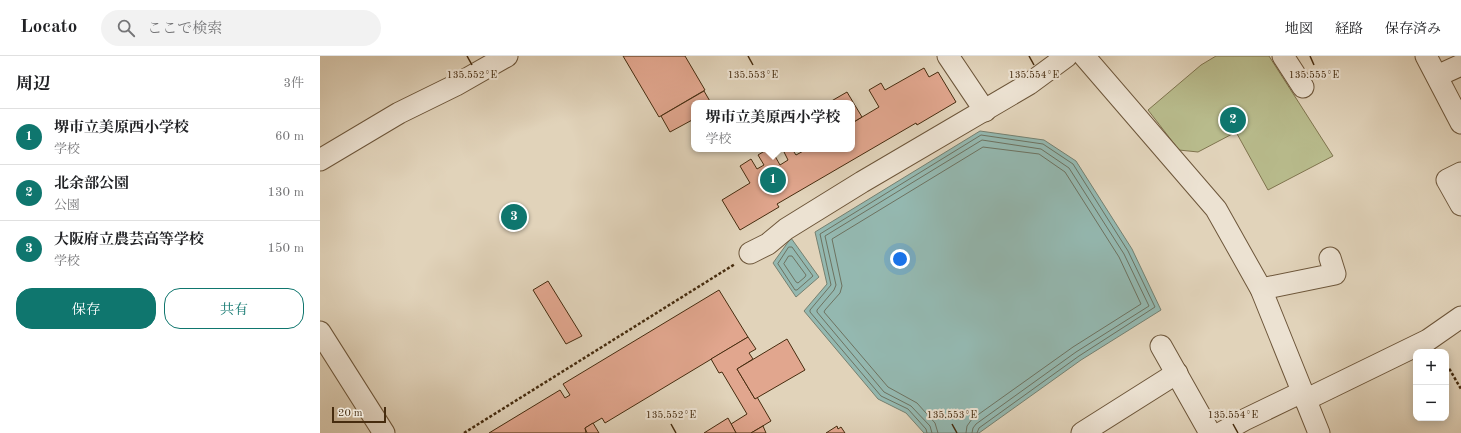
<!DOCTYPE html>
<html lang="ja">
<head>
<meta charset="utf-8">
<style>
  :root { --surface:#fff; --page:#f2f2f2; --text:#202124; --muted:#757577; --line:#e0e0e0; --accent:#0f766e }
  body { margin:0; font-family:"Old Standard TT","Noto Serif JP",serif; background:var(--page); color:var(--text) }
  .controls { position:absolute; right:12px; bottom:12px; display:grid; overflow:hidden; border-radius:8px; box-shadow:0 2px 10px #0003 }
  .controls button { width:36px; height:36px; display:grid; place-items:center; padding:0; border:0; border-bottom:1px solid var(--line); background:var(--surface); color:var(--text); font:20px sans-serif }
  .scale { position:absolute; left:12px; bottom:10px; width:54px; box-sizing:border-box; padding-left:4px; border:2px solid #462c0f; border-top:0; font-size:11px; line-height:14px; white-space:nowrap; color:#462c0f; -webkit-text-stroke:3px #ece2d2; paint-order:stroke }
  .you { position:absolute; left:580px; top:203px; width:14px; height:14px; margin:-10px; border:3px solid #fff; border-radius:50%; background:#1a73e8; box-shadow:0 0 0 6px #1a73e833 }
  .badge { display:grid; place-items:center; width:26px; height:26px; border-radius:50%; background:var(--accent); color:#fff; font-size:13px; font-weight:700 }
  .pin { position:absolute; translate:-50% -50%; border:2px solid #fff; box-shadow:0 1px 4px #0006 }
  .popup { position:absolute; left:371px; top:44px; width:164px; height:52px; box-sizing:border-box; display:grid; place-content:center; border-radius:8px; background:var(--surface); filter:drop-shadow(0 1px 3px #0005); font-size:13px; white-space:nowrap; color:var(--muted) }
  .popup b { font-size:15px; color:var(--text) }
  .popup::after { content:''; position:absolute; left:50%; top:100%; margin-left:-8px; border:8px solid transparent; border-top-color:var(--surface) }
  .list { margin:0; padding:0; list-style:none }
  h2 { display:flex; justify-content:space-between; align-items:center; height:52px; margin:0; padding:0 16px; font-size:17px }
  h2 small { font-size:13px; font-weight:400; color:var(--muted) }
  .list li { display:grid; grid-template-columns:26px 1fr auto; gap:12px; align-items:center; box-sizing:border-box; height:56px; padding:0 16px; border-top:1px solid var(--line) }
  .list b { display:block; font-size:15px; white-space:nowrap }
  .list p { margin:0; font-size:13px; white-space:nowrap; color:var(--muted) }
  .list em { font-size:13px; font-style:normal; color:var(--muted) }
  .actions { display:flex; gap:8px; padding:12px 16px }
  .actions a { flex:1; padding:9px 0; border:1px solid var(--accent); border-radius:16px; text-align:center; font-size:14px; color:var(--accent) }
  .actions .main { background:var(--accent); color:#fff }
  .icon { flex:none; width:22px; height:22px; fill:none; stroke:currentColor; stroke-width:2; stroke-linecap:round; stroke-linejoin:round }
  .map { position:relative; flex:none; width:1141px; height:377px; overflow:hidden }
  header { display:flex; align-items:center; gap:24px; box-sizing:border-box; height:56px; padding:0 20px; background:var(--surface); border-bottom:1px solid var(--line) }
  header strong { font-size:19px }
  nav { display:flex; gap:22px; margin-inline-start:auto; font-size:14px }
  .search { width:280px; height:36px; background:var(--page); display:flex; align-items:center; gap:10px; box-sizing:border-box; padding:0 14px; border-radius:22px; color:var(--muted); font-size:15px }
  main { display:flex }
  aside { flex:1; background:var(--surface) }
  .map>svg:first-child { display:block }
  .green { fill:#b8bb8c; stroke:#7f744e }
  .water { fill:#94b8b0; stroke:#758070 }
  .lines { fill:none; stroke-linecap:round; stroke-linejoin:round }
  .shore { stroke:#6d7260; stroke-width:1 }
  .building { fill:#e1a68e; stroke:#462c0f }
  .minor-casing { stroke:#6d563a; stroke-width:23 }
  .path { stroke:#462c0f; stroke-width:2.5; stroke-dasharray:3 2; stroke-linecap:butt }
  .minor { stroke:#ece2d2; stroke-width:21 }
  .ticks { fill:none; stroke:#462c0f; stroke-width:1.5 }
  .ticks-label { font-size:10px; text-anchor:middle; fill:#462c0f; stroke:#ece2d2; stroke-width:4; stroke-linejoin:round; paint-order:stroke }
</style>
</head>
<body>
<header>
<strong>Locato</strong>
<div class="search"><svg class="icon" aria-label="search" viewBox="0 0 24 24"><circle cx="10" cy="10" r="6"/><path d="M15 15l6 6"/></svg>ここで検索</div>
<nav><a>地図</a><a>経路</a><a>保存済み</a></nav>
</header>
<main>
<aside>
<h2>周辺<small>3件</small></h2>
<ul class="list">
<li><span class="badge">1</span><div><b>堺市立美原西小学校</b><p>学校</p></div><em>60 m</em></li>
<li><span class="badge">2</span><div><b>北余部公園</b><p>公園</p></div><em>130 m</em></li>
<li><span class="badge">3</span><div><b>大阪府立農芸高等学校</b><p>学校</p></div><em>150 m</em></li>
</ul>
<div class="actions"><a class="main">保存</a><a>共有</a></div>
</aside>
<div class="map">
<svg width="1141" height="377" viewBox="0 0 1141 377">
  <rect width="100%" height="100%" fill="#e1d3ba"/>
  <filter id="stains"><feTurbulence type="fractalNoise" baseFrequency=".005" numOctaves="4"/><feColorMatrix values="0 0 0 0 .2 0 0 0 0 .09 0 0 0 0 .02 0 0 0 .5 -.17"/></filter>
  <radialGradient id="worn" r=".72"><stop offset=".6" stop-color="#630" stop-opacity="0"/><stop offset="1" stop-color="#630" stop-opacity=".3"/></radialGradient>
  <path class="green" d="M896,0h53l64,100 -65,34 -32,-58 -38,20 -19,-2 -31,-40 53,-45z"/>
  <g class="water">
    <path d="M660,75l64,9 32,21 56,88 29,61 -80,50 -102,73h-55l-18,-20 -28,-14 -74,-88 23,-27 -12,-52z"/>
    <path d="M471,182l28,39 -23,20 -23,-34z"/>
  </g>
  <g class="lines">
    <g class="shore">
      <path d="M469,191h3l21,29 -16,14h-2l-17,-26z"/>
      <path d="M469,200h3l14,19 -1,2 -7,6 -2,-1 -12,-18z"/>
      <path d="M607,377l-1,-4 -18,-20 -27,-13 -71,-84v-2l21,-25 -11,-51 161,-99 62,9 30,20 55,87 27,56 -76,49 -100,72 -2,5"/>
      <path d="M612,377l-2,-7 -19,-20 -27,-14 -67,-80v-2l17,-20 2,-5 -11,-49 157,-96 59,9 28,19 55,86 25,52 -73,46 -100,72 -3,4 -1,5"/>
      <path d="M618,377l-3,-10 -18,-20 -29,-16 -64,-75 1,-2 15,-17 2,-7 -10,-47 151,-92 56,7 26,18 54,85 22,47 -68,43 -101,72 -5,7 -1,7"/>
    </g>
  </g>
  <g class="building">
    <path d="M303,0h62l20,34 -46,27z"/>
    <path d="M604,12l5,9 9,-5 18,30 -39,23 -1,-2 -139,81 2,3 -39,23 -18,-30 28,-17 -10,-17 11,-7 6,10 7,-4 -6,-10 10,-6h3l9,16 8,-5 -4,-8 6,-3h2l4,6 11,-6h45v-26l27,-16 -10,-17 12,-7 4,7z"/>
    <path d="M384,35l7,12h-17v16l-24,13 -9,-16z"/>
    <path d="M527,36l15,25 -10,6v-20h-24z"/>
    <path d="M228,225l34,55 -16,8 -33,-54z"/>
    <path d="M399,234l29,47 -143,86 -3,-5 -17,10 1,5h-97l71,-43 5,8 5,-3 -7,-11z"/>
    <path d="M428,281l8,12 -7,4 4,6 -16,10 18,30 2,-2 14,24 -20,12h-15l-5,-9 16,-10 -25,-42 -3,1 -8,-14z"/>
    <path d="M467,283l18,31 -50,29 -18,-30z"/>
    <path d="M408,362l8,15h-32z"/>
    <path d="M273,367l6,10h-12l-2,-5z"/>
    <path d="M443,370l3,7h-15z"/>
    <path d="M517,370l1,3 3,-2 4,6h-19z"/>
  </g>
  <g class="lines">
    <defs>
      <g id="minor">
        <path d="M628,0l37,55"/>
        <path d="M764,0l132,153 45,80 58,144"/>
        <path d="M963,0l20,31"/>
        <path d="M1106,0l35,67"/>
        <path d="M1117,20l24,-11"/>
        <path d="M0,104l79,-47 57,-28 51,-29"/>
        <path d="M1141,117l-14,7 14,25"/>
        <path d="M430,197l18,-9 18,-15 76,-47 167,-98 38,-28"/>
        <path d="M941,233l74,-15 -5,-16"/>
        <path d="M0,276l64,101"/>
        <path d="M841,290l49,87"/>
        <path d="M985,344l123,-60 33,-23"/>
        <path d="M762,377l95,-60"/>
        <path d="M901,377l23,-13 58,-28"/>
      </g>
    </defs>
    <use href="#minor" class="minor-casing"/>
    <g class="path">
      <path d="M1126,309l4,5 11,19"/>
      <path d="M144,377l271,-169"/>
    </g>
    <use href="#minor" class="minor"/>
  </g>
  <path class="ticks" d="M147,0l5,9M428,0l5,9M709,0l5,9M990,0l4,9M351,368l5,9M632,368l5,9M913,368l5,9"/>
  <g class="ticks-label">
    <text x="152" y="22">135.552°E</text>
    <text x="433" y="22">135.553°E</text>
    <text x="714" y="22">135.554°E</text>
    <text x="994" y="22">135.555°E</text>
    <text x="351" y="362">135.552°E</text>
    <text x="632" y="362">135.553°E</text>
    <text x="913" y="362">135.554°E</text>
  </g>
  <rect width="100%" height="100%" filter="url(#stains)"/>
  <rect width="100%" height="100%" fill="url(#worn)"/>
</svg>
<div class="controls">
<button>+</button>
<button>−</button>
</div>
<div class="scale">20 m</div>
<div class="you"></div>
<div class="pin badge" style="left:453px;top:124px">1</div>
<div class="popup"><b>堺市立美原西小学校</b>学校</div>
<div class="pin badge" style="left:913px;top:64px">2</div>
<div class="pin badge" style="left:194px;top:161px">3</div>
</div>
</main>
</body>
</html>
